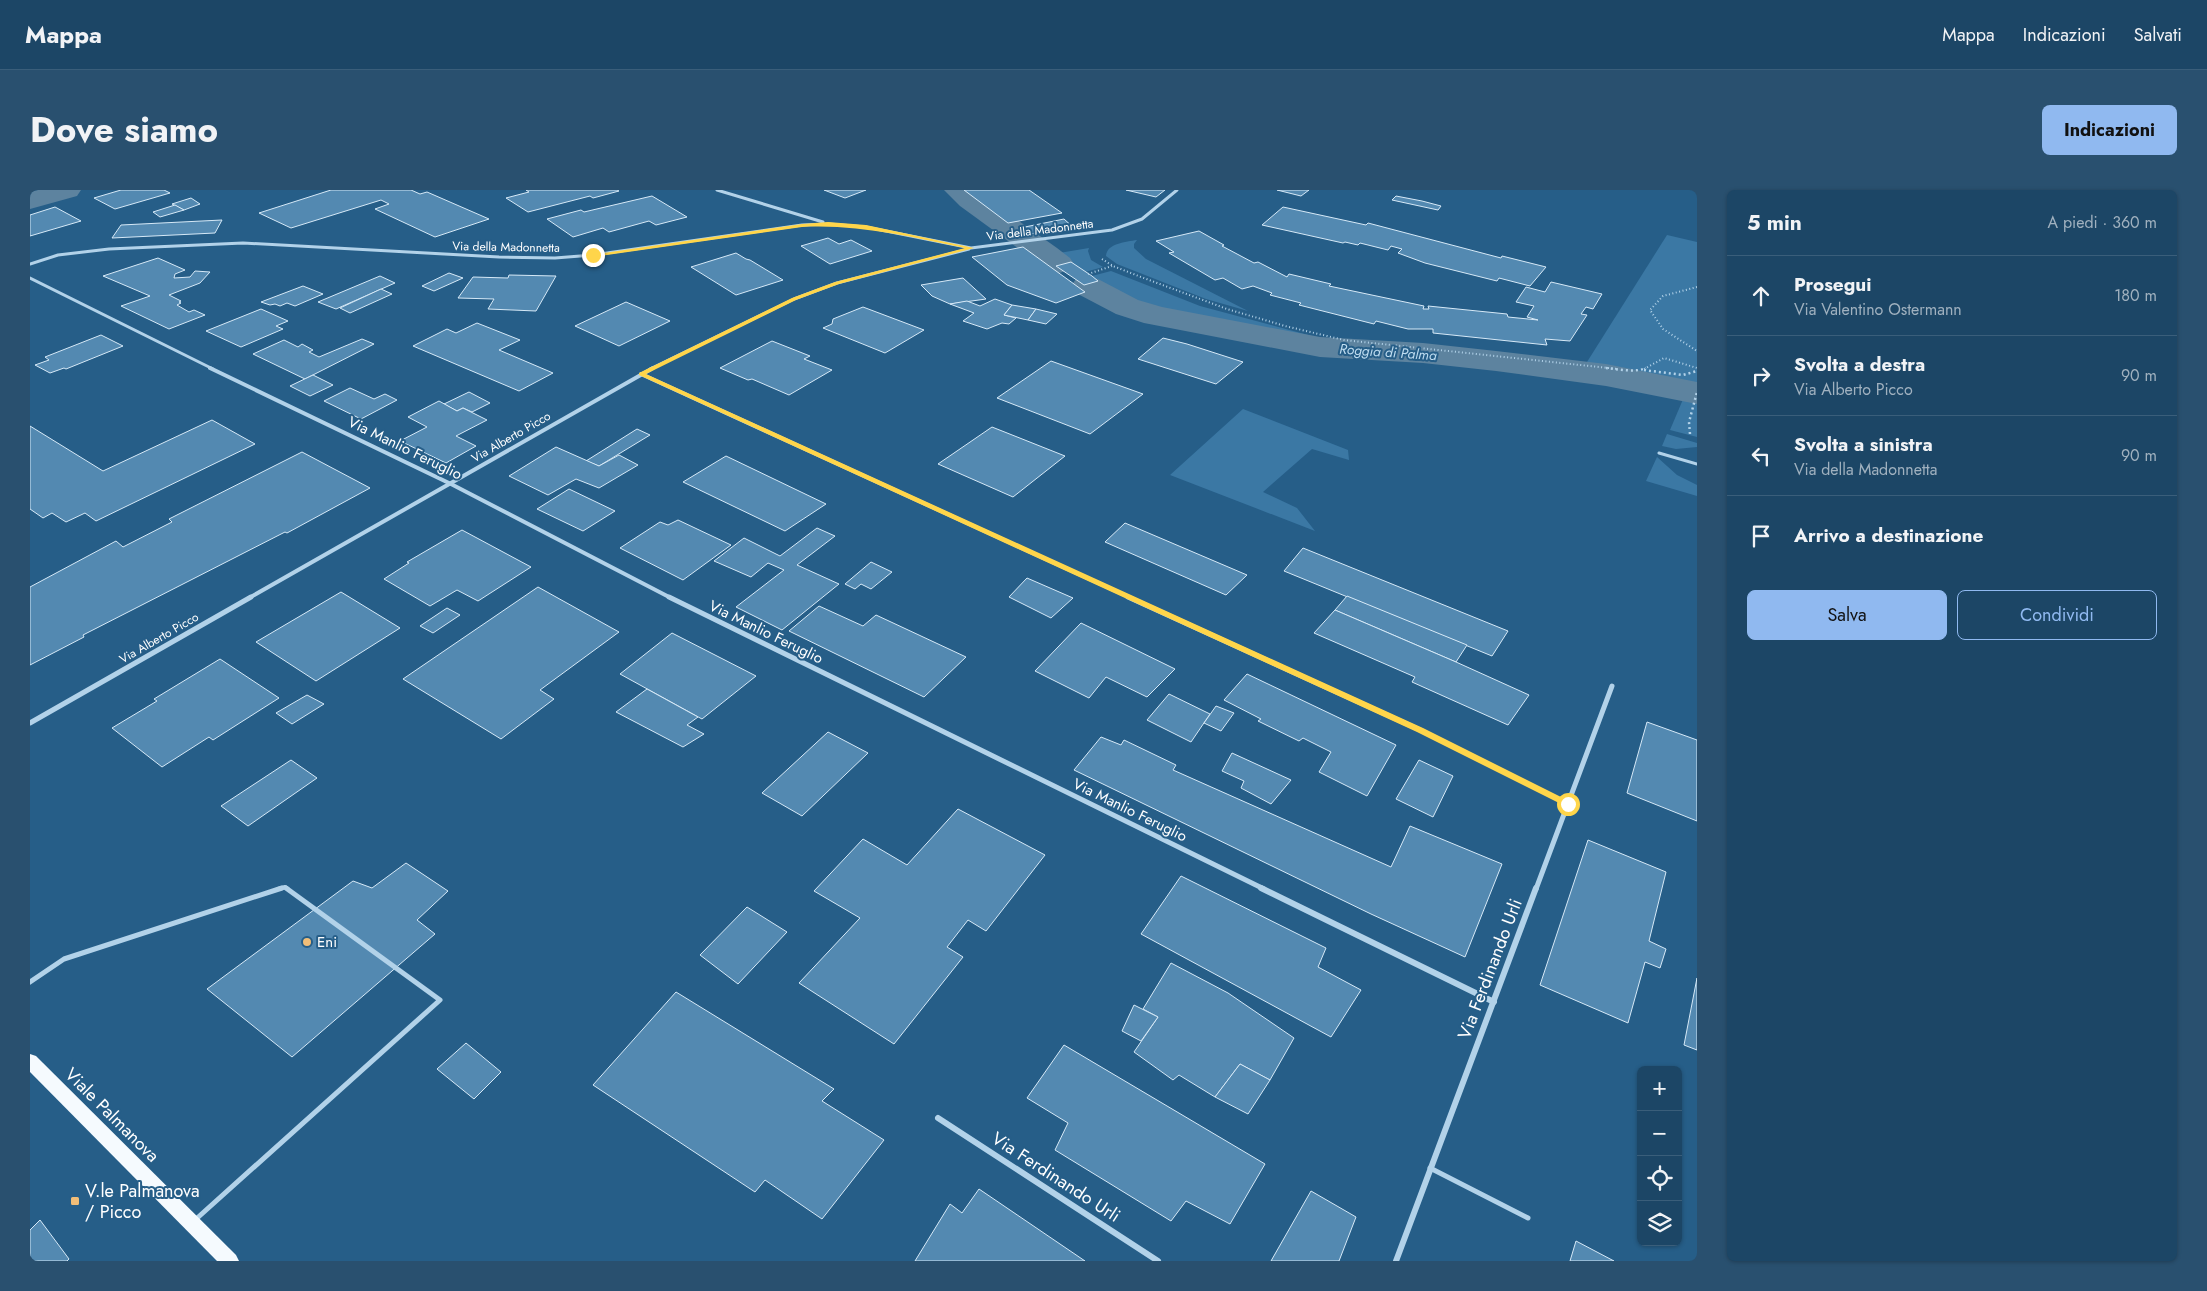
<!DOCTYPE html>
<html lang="it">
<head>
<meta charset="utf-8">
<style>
  :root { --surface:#1c4666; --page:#29506f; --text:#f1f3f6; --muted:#a0b1bf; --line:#3a5e7a; --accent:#90b9f0 }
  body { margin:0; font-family:Jost,sans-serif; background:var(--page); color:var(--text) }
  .controls { position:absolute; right:15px; bottom:15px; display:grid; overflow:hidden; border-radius:8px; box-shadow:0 1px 4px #0004 }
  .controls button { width:45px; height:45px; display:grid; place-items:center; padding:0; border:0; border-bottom:1px solid var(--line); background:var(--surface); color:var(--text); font:25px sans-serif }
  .stop { position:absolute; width:15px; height:15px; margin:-11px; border:4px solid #ffd54a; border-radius:50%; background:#fff }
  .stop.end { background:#ffd54a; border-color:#fff; box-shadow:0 1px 5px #0008 }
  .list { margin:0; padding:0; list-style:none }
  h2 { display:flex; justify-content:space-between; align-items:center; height:65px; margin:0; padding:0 20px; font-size:21px }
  h2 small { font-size:16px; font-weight:400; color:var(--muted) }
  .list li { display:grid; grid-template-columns:32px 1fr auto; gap:15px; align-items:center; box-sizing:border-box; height:80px; padding:0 20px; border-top:1px solid var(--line) }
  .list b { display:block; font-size:19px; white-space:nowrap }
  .list p { margin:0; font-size:16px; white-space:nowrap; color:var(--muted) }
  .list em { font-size:16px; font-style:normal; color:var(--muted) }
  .actions { display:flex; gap:10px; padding:15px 20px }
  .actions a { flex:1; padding:11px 0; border:1px solid var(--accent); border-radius:8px; text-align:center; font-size:18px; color:var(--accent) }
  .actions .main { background:var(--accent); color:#111 }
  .icon { flex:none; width:28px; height:28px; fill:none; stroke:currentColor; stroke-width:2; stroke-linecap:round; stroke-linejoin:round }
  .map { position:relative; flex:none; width:1667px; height:1071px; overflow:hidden; border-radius:8px }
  header { display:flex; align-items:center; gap:30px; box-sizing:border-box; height:70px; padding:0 25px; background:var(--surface); border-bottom:1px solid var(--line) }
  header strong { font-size:24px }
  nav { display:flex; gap:28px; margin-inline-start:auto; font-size:18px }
  .intro { display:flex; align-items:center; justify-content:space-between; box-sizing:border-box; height:120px; padding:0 30px }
  h1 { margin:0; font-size:35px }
  .button { padding:12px 22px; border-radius:8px; background:var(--accent); color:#111; font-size:18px; font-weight:700 }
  main { display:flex; gap:30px; padding:0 30px }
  aside { flex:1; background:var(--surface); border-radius:8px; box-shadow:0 1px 4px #0004 }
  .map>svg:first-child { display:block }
  .green { fill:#3b78a4 }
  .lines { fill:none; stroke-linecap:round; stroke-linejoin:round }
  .canal { fill:#5d839f; fill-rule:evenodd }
  .building { fill:#5389b1; stroke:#d6e9f7 }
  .path-far1 { stroke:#b2d2e9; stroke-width:2; stroke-dasharray:1 2.5; stroke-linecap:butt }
  .path { stroke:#b2d2e9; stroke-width:2.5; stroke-dasharray:2 3; stroke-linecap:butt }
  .service-far2 { stroke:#b2d2e9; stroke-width:3 }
  .service-far1 { stroke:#b2d2e9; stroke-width:4 }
  .service { stroke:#b2d2e9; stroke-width:5 }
  .minor-far3 { stroke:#b2d2e9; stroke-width:3 }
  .minor-far2 { stroke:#b2d2e9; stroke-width:4 }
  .minor-far1 { stroke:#b2d2e9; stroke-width:5 }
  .minor { stroke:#b2d2e9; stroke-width:6 }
  .primary { fill:#f5fafe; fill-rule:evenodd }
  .route { fill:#ffd54a }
  .poi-dot { fill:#f1be78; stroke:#265e88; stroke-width:2 }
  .labels { text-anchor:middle; stroke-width:4; stroke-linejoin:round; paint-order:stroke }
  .far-street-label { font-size:12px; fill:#fff; stroke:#265e88 }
  .far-water-label { font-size:14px; font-style:italic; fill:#bedcf0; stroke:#265e88 }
  .street-label { font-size:15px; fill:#fff; stroke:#265e88 }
  .poi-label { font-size:15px; fill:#fff; stroke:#265e88; text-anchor:start }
  .near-street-label { font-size:18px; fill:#fff; stroke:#265e88 }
  .near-poi-label { font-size:18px; fill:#fff; stroke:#265e88; text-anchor:start }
</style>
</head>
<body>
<header>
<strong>Mappa</strong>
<nav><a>Mappa</a><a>Indicazioni</a><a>Salvati</a></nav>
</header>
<div class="intro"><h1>Dove siamo</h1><a class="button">Indicazioni</a></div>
<main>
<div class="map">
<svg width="1667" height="1071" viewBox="0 0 1667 1071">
  <rect width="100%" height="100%" fill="#265e88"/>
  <g class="green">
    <path d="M1637,45l30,7v147l-98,-19 -12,-8z"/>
    <path d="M1107,50l-3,4v4l12,11 102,52 -42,-12 -89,-35 -11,-8c1,-13 20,-14 31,-16z"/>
    <path d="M1059,58l-1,3 3,9 12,7 -18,5 -26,-19z"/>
    <path d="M1081,81l89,35 138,37 -164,-27 -61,-23 -21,-17z"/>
    <path d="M1654,207l13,2v38l-27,-7z"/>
    <path d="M1213,219l105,41 1,10 -37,-11 -49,43 34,16 18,23 -145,-56z"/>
    <path d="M1637,244l30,9v4l-21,2 -14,-3z"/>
    <path d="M1627,267l20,18 20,10v11l-51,-15z"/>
  </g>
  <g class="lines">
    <g class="canal">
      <path d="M8,0h43l-4,6 -47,13v-17z"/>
      <path d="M914,0h31l82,58 13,10 4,6 -4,6 -11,3 -11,-3 -88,-64z"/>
      <path d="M1057,87l11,2 40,21 24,7 158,30 103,6 73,8 110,13 91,18v22l-91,-18 -110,-15 -73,-8 -103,-6 -176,-34 -28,-9 -40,-21 -5,-7 5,-7z"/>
    </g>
  </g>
  <g class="building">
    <path d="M91,0h43l6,3 -55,16 -21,-11z"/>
    <path d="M301,0h80l9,4 7,-2 62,27 -54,18 -60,-28 14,-5 -8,-4 -90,28 -32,-15z"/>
    <path d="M496,0h91l2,1 -26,7 -3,-2 -62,16 -22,-14 23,-6z"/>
    <path d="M794,0h42l-21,8z"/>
    <path d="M934,0h65l33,23 -54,10z"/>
    <path d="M1096,0h39l-9,7z"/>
    <path d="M1247,0h32l-8,6z"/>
    <path d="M622,6l35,21 -31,8 -7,-4 -40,11 -6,-4 -30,9 -26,-18 34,-9 3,2z"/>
    <path d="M1366,6l26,5 19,5 -3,4 -46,-10z"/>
    <path d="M161,8l9,6 -16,6 -12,-6z"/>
    <path d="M145,15l9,5 -24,7 -7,-5z"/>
    <path d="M25,17l26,14 -51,15v-21z"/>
    <path d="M1253,17l83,18 2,-2 133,35 1,-2 44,11 -16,19 -31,-8 -2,3 -72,-18 -27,-10 4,-4 -11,-3 -3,4 -28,-7 -2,2 -13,-3 -2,1 -81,-18z"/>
    <path d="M1034,29l10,9 -45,6 -9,-6z"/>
    <path d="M192,30l-7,13 -103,5 9,-13z"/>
    <path d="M1169,41l25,14 -2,1 32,17 4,-1 29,15 2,-3 42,10 -2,2 95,20 -1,3h6l-1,-3 79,8 1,3 30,3 -11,-3 7,-11 -18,-4 10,-15 19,5 6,-10 51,12 -9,15 -7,-2 -5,7 6,1 -17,26 -25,-2 2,6 -114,-12v-4h-25l-32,-8 -2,3 -75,-19 2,-2 -31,-8 2,-2 -19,-7 -11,3 -19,-11 -8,2 -46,-27 5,-1 -18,-11z"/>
    <path d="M798,48l11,6 12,-4 21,11 -42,13 -29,-18z"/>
    <path d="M993,57l62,45 -29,11 -49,-18 -35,-28z"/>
    <path d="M706,63l10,6 4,1 33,20 -47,15 -45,-28z"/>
    <path d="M128,68l27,12 -10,4 -1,4 16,-1 5,-6 15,1 -10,11 -31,12 12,6 -2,1 2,1 -4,2 12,7 5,-2 11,5 -36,14 -48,-23 29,-10 -47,-20z"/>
    <path d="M1041,72l21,14 6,5 -14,4 -28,-19z"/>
    <path d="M419,83l14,5 -29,13 -12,-5z"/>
    <path d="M479,85l47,1 -20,35 -48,-2 6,-10 -36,-1 15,-21 35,1z"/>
    <path d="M350,86l15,7 -59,26 -18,-7z"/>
    <path d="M933,88l23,21 -36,5 -18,-8 -11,-11z"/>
    <path d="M273,96l20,8 -28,12 -8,-3 -7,3 -5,-2 -5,1 -9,-3z"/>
    <path d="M351,99l11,5 -42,19 -10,-5z"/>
    <path d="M965,109l17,6 -8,10 12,3 -7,6 -7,-1 -15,6 -24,-8 11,-8 -24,-9 17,-3 13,5z"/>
    <path d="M596,112l44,19 -51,25 -44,-20z"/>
    <path d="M982,115l24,4 -8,11 -24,-5z"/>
    <path d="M833,117l61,23 -39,23 -62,-25 9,-4 1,-5z"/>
    <path d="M231,119l27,12 -12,5 7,3 -42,18 -35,-16z"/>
    <path d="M1006,119l21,5 -11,10 -18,-4z"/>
    <path d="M447,133l43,17 -21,10 54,23 -34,18 -106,-45 34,-17 9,4z"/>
    <path d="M71,145l22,11 -57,23 -2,-1 -14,5 -15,-8 14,-5 -4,-3z"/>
    <path d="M1133,148l24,6 56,18 -27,22 -78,-25z"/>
    <path d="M332,149l12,5 -69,35 -52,-25 31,-14 14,7 4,-3 11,6 -4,2 10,5z"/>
    <path d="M742,151l38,15 -6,3 28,11 -43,25 -37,-16 -4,1 -28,-12z"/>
    <path d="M1021,171l92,33 -53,40 -93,-36z"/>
    <path d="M283,185l20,10 -23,11 -20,-10z"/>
    <path d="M320,198l24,11 11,-5 12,6 -36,19 -37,-18z"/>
    <path d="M439,202l21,11 -18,9 -9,-4 -6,3 -13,-7z"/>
    <path d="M409,211l18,10 6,-3 24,12 -31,16 20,10 -30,17 -46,-22 27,-14 -19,-10z"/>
    <path d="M182,230l43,24 -159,77 -11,-8 -19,9 -14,-9 -9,5 -13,-9v-83l73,45z"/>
    <path d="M962,237l73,29 -52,41 -75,-33z"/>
    <path d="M607,239l13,6 -51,31 -13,-5z"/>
    <path d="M526,257l43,19 20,-11 19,10 -39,23 -23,-9 -28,16 -39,-19z"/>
    <path d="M272,262l68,36 -83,45 -2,-1 -202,103 1,2 -54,28v-78l86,-46 7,6 49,-25 -3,-3z"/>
    <path d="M696,266l100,48 -41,27 -102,-49z"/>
    <path d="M539,299l46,22 -32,20 -46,-22z"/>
    <path d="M648,330l53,25 -48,35 -63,-32 40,-26 8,3z"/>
    <path d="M1095,333l122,52 -21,20 -121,-53z"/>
    <path d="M787,338l18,8 -38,29 42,19 -57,46 -46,-23 48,-37 -16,-7 -17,14 -37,-16 30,-23 36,18z"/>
    <path d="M432,340l69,37 -53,34 -21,-11 -27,16 -46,-27 25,-16 -2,-1z"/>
    <path d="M1273,358l205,83 -16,25 -208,-85z"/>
    <path d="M841,372l21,10 -21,17 -10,-5 -6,5 -10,-5z"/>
    <path d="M997,388l46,20 -22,20 -42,-21z"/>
    <path d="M508,397l81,45 -79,58 14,9 -53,40 -98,-60z"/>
    <path d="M311,402l59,36 -84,53 -60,-39z"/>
    <path d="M1317,406l120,49 -11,17 -121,-52z"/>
    <path d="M789,416l44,20 13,-11 90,42 -42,40 -135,-66z"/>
    <path d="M417,418l13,7 -27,18 -13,-7z"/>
    <path d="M1305,420l121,52 73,33 -21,30 -96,-43 3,-5 -101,-44z"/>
    <path d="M1051,433l94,46 -28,28 -41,-20 -17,21 -54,-27z"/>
    <path d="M642,443l84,43 -54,43 -82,-45z"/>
    <path d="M190,469l59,39 -66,42 -4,-3 -47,30 -50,-39 45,-27 -3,-2z"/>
    <path d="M1217,484l149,71 -29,51 -48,-24 12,-20 -28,-14 -4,3 -41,-20 3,-2 -37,-19z"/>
    <path d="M617,499l51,28 -11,8 17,9 -21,13 -67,-35z"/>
    <path d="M1139,504l41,20 -19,28 -44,-22z"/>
    <path d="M277,505l17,9 -32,20 -16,-11z"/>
    <path d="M1186,516l18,7 -13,18 -17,-8z"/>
    <path d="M1617,532l50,18v81l-70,-28z"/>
    <path d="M798,542l40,21 -66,63 -40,-23z"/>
    <path d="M1071,547l20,8 3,-5 52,25 -3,5 218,97 19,-41 92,38 -37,93 -94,-43 -297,-144z"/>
    <path d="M1202,563l59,27 -20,24 -30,-16 3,-7 -22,-10z"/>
    <path d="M261,570l26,18 -69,48 -27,-20z"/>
    <path d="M1389,570l34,16 -20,41 -37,-18z"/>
    <path d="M928,619l87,46 -59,76 -18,-11 -21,27 16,10 -69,87 -95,-61 61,-65 -46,-27 49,-52 44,26z"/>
    <path d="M1558,650l78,32 -17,69 17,8 -6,19 -15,-6 -17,61 -88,-38z"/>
    <path d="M376,673l42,28 -31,29 18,14 -143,123 -85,-68 146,-108 19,7z"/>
    <path d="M1151,686l145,72 -8,19 43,23 -30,47 -190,-103z"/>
    <path d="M717,717l40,25 -49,52 -38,-29z"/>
    <path d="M1141,773l57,30 66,45 -24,42 -30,-16 -25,33 -36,-22 -6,5 -39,-28 24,-35 -15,-8z"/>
    <path d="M1667,788v72l-13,-5z"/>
    <path d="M646,802l158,97 -12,12 62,39 -62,79 -57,-39 -10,12 -162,-107z"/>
    <path d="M1104,815l24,12 -17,24 -19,-10z"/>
    <path d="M436,853l35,29 -27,27 -37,-30z"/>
    <path d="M1034,855l201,119 -35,60 -44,-23 -15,20 -116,-71 13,-27 -41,-25z"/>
    <path d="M1210,874l30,16 -22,34 -33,-17z"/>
    <path d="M949,999l106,72h-170l35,-57 12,9z"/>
    <path d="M1281,1001l45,26 -17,44h-68z"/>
    <path d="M10,1030l29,39 -2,2h-37v-31z"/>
    <path d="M1546,1051l38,20h-44z"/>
  </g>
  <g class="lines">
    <g class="path-far1">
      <path d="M1072,69l11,7 28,11 86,32 58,17 59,14 274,29"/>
      <path d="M1058,84l24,-8"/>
      <path d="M1667,97l-34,9 -13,14 13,19 34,22"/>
      <path d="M1614,179l20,-11 33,10"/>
    </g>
    <g class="path">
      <path d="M1576,178c12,1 29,5 40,0"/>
      <path d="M1614,180l39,5 14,-4"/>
      <path d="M1660,244l-1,-12 8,-30"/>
    </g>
    <path class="service-far2" d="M1629,263l38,11"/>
    <path class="service-far1" d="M248,699l7,-2 3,2"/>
    <g class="service">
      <path d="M0,792l34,-23 218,-71"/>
      <path d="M1400,978l98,50"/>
      <path d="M165,1030l245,-220 -154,-112"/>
    </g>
    <g class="minor-far3">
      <path d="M687,0l106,32"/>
      <path d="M0,74l28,-9 51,-6 134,-6 256,14 56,1 38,-3 209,-30 27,-1 37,3 105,21 141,-18 30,-11 35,-29"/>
      <path d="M0,88l183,91"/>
      <path d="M620,179l144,-70 43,-16 132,-34"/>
    </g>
    <g class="minor-far2">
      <path d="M180,178l241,116 220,114"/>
      <path d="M611,184l490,224"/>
      <path d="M219,408l404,-230"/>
    </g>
    <g class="minor-far1">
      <path d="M639,407l595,292"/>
      <path d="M1098,407l292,133 148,74"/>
      <path d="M0,533l221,-126"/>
      <path d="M1506,699l76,-203"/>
    </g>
    <g class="minor">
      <path d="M1231,698l233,114"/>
      <path d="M908,928l220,143"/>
      <path d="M1366,1071l140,-373"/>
    </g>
    <path class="primary" d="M0,864l6,2 200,199 3,6h-22l-187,-189z"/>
  </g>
  <path class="route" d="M798,32l38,3 108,23 -135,36 -43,16 -150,74 777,354 148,74v4h-6l-148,-74 -778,-357v-2l153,-75 43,-16 130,-34c-54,-11 -107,-24 -163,-21l-209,30 -3,-2 212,-31z"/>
  <g class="poi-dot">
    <circle cx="277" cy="752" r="5"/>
    <rect x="40" y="1006" width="10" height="10" rx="2.5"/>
  </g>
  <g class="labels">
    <g class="far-street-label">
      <text transform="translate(1010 40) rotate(-7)" y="4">Via della Madonnetta</text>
      <text transform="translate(476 57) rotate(1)" y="4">Via della Madonnetta</text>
      <text transform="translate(481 247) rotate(-30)" y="4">Via Alberto Picco</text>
      <text transform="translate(129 448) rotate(-30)" y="4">Via Alberto Picco</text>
    </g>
    <g class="far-water-label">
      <text transform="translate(1358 162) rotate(4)" y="5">Roggia di Palma</text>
    </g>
    <g class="street-label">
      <text transform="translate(375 258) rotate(26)" y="5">Via Manlio Feruglio</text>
      <text transform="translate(736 442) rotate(26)" y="5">Via Manlio Feruglio</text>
      <text transform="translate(1100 620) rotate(26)" y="5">Via Manlio Feruglio</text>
    </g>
    <g class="poi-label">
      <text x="287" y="757">Eni</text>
    </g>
    <g class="near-street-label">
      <text transform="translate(1460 779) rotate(-69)" y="6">Via Ferdinando Urli</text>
      <text transform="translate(82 925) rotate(45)" y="6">Viale Palmanova</text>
      <text transform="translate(1026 987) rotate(33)" y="6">Via Ferdinando Urli</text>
    </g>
    <g class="near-poi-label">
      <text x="55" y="1007">V.le Palmanova<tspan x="55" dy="21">/ Picco</tspan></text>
    </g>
  </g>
</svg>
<div class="controls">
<button>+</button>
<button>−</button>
<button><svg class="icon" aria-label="locate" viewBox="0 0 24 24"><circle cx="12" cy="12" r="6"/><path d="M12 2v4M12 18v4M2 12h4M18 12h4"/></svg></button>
<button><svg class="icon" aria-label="layers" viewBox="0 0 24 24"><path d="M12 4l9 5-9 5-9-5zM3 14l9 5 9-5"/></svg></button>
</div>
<div class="stop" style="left:1538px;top:614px"></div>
<div class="stop end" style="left:563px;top:65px"></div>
</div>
<aside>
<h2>5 min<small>A piedi · 360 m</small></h2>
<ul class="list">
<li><svg class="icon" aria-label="ahead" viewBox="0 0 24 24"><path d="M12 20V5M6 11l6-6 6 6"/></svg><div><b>Prosegui</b><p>Via Valentino Ostermann</p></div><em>180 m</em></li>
<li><svg class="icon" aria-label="right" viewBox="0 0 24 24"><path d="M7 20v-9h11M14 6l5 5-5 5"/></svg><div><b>Svolta a destra</b><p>Via Alberto Picco</p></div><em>90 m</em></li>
<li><svg class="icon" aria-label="left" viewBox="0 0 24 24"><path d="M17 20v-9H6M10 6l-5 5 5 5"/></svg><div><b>Svolta a sinistra</b><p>Via della Madonnetta</p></div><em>90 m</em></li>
<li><svg class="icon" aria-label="arrive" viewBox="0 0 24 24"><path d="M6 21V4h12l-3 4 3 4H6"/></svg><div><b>Arrivo a destinazione</b></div></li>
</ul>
<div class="actions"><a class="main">Salva</a><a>Condividi</a></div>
</aside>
</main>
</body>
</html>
